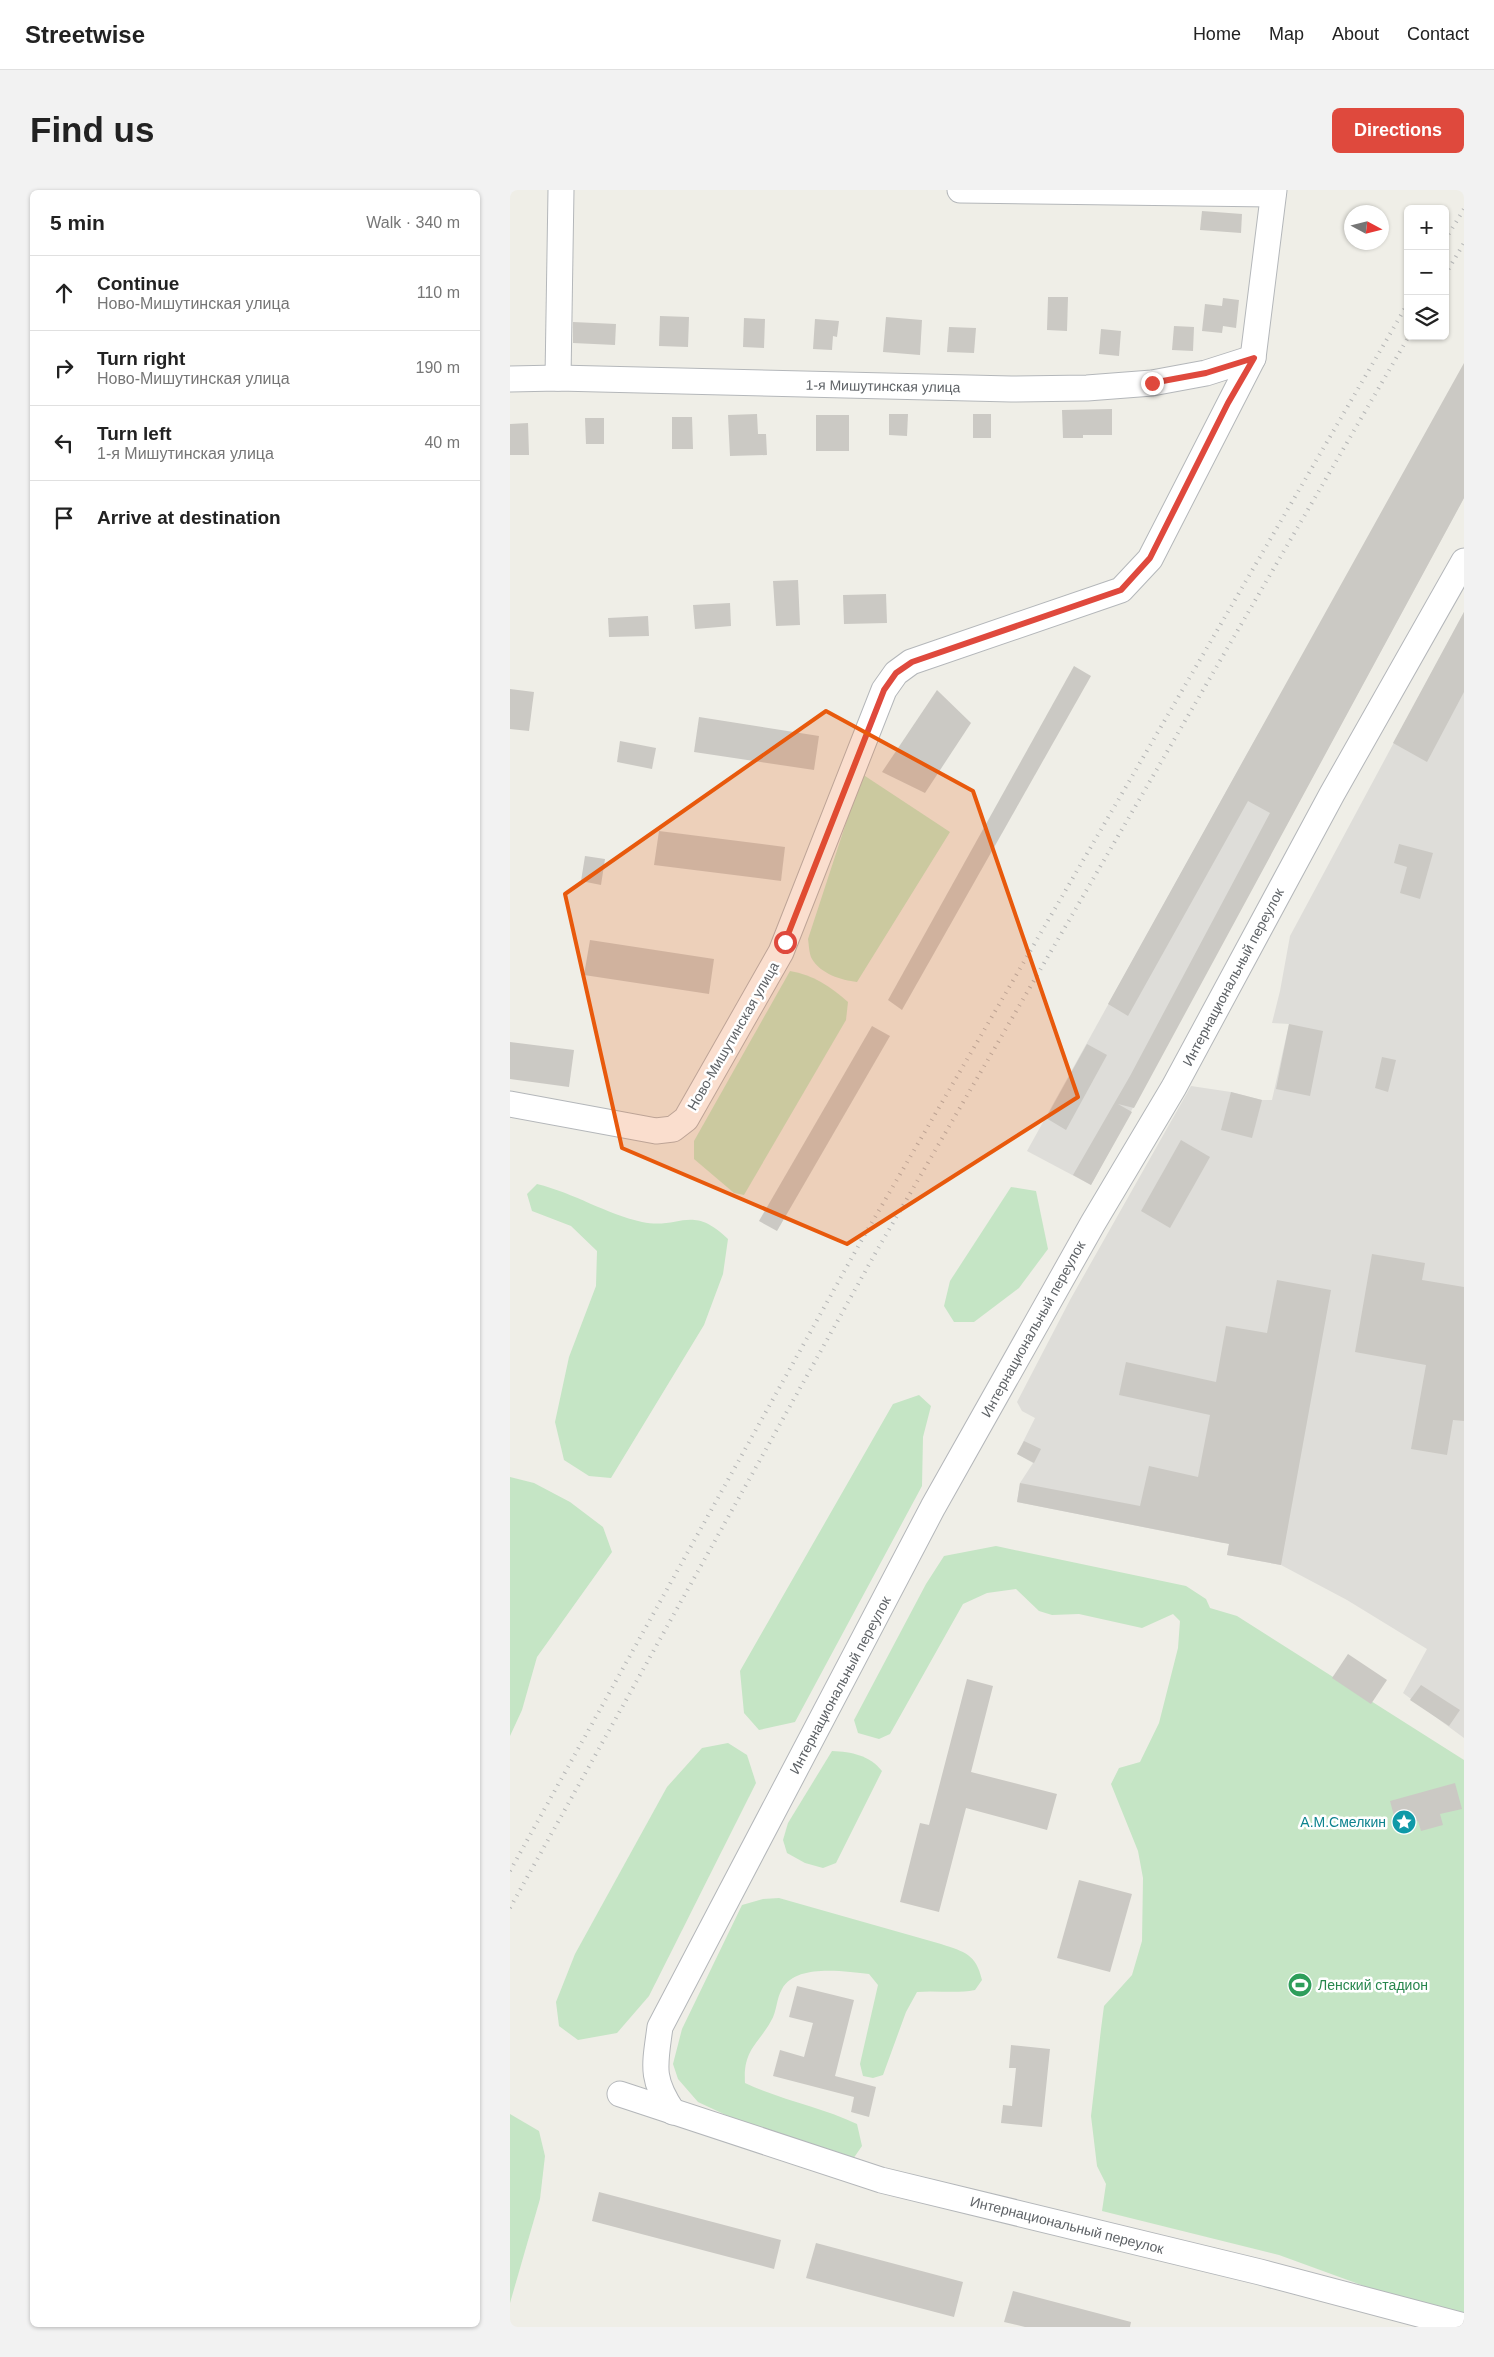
<!DOCTYPE html>
<html lang="en">
<head>
<meta charset="utf-8">
<style>
  :root { --surface:#fff; --page:#f2f2f2; --text:#222; --muted:#767676; --line:#e0e0e0; --accent:#df493d }
  body { margin:0; font-family:Helvetica,sans-serif; background:var(--page); color:var(--text) }
  .controls { position:absolute; right:15px; top:15px; display:grid; overflow:hidden; border-radius:8px; box-shadow:0 1px 4px #0004 }
  .controls button { width:45px; height:45px; display:grid; place-items:center; padding:0; border:0; border-bottom:1px solid var(--line); background:var(--surface); color:var(--text); font:25px sans-serif }
  .compass { position:absolute; left:834px; top:15px; width:45px; height:45px; border-radius:50%; background:var(--surface); box-shadow:0 1px 4px #0004; rotate:97deg }
  .stop { position:absolute; width:15px; height:15px; margin:-11px; border:4px solid #df493d; border-radius:50%; background:#fff }
  .stop.end { background:#df493d; border-color:#fff; box-shadow:0 1px 5px #0008 }
  .list { margin:0; padding:0; list-style:none }
  h2 { display:flex; justify-content:space-between; align-items:center; height:65px; margin:0; padding:0 20px; font-size:21px }
  h2 small { font-size:16px; font-weight:400; color:var(--muted) }
  .list li { display:grid; grid-template-columns:32px 1fr auto; gap:15px; align-items:center; box-sizing:border-box; height:75px; padding:0 20px; border-top:1px solid var(--line) }
  .list b { display:block; font-size:19px; white-space:nowrap }
  .list p { margin:0; font-size:16px; white-space:nowrap; color:var(--muted) }
  .list em { font-size:16px; font-style:normal; color:var(--muted) }
  .icon { flex:none; width:28px; height:28px; fill:none; stroke:currentColor; stroke-width:2; stroke-linecap:round; stroke-linejoin:round }
  .map { position:relative; flex:none; width:954px; height:2137px; overflow:hidden; border-radius:8px }
  header { display:flex; align-items:center; gap:30px; box-sizing:border-box; height:70px; padding:0 25px; background:var(--surface); border-bottom:1px solid var(--line) }
  header strong { font-size:24px }
  nav { display:flex; gap:28px; margin-inline-start:auto; font-size:18px }
  .intro { display:flex; align-items:center; justify-content:space-between; box-sizing:border-box; height:120px; padding:0 30px }
  h1 { margin:0; font-size:35px }
  .button { padding:12px 22px; border-radius:8px; background:var(--accent); color:#fff; font-size:18px; font-weight:700 }
  main { display:flex; gap:30px; padding:0 30px }
  aside { flex:1; background:var(--surface); border-radius:8px; box-shadow:0 1px 4px #0004 }
  .map>svg:first-child { display:block }
  .industrial { fill:#deddd9 }
  .green { fill:#c5e5c5 }
  .building { fill:#cbc9c4 }
  .lines { fill:none; stroke-linecap:round; stroke-linejoin:round }
  .minor-casing { stroke:#b4b7ba; stroke-width:27 }
  .minor { stroke:#fff; stroke-width:25 }
  .rail { stroke:#b5b6b6; stroke-width:4; stroke-dasharray:1 6; stroke-linecap:butt }
  .route { stroke:#df493d; stroke-width:6 }
  .marked { fill:#e8590c; fill-opacity:0.2; stroke:#e8590c; stroke-width:4; stroke-linejoin:round }
  .labels { text-anchor:middle; stroke-width:5; stroke-linejoin:round; paint-order:stroke }
  .street-label { font-size:14px; fill:#5e6266; stroke:#fff }
  .culture-label { font-size:14px; fill:#0d838f; stroke:#fff; text-anchor:end }
  .leisure-label { font-size:14px; fill:#27864d; stroke:#fff; text-anchor:start }
</style>
</head>
<body>
<header>
<strong>Streetwise</strong>
<nav><a>Home</a><a>Map</a><a>About</a><a>Contact</a></nav>
</header>
<div class="intro"><h1>Find us</h1><a class="button">Directions</a></div>
<main>
<aside>
<h2>5 min<small>Walk · 340 m</small></h2>
<ul class="list">
<li><svg class="icon" aria-label="ahead" viewBox="0 0 24 24"><path d="M12 20V5M6 11l6-6 6 6"/></svg><div><b>Continue</b><p>Ново-Мишутинская улица</p></div><em>110 m</em></li>
<li><svg class="icon" aria-label="right" viewBox="0 0 24 24"><path d="M7 20v-9h11M14 6l5 5-5 5"/></svg><div><b>Turn right</b><p>Ново-Мишутинская улица</p></div><em>190 m</em></li>
<li><svg class="icon" aria-label="left" viewBox="0 0 24 24"><path d="M17 20v-9H6M10 6l-5 5 5 5"/></svg><div><b>Turn left</b><p>1-я Мишутинская улица</p></div><em>40 m</em></li>
<li><svg class="icon" aria-label="arrive" viewBox="0 0 24 24"><path d="M6 21V4h12l-3 4 3 4H6"/></svg><div><b>Arrive at destination</b></div></li>
</ul>
</aside>
<div class="map">
<svg width="954" height="2137" viewBox="0 0 954 2137">
  <rect width="100%" height="100%" fill="#efeee7"/>
  <g class="industrial">
    <path d="M954,188v120l-373,687 -64,-34 225,-406z"/>
    <path d="M954,422v1126l-61,-45 24,-44 -80,-49 -66,-35 -54,-10 5,-26 -9,14 -206,-41 3,-19 13,-20 -16,-9 18,-36 -13,-7 -5,-9 53,-102 121,-214 40,6 31,8h10l17,-76 -17,-1 8,-32 10,-55z"/>
  </g>
  <g class="green">
    <path d="M352,584l88,58 -93,150c-16,-2 -36,-8 -45,-23 -3,-5 -3,-14 -4,-20z"/>
    <path d="M280,781c23,4 40,15 58,31l-2,18 -102,175 -10,-2 -40,-34v-18z"/>
    <path d="M27,994c37,9 69,30 105,38 38,8 49,-19 86,17l-5,35 -19,51 -93,153 -22,-2 -25,-16 -9,-38 14,-65 27,-71 1,-35 -26,-25 -39,-15 -5,-17z"/>
    <path d="M501,997l25,4 12,58 -29,39 -45,34h-20l-10,-16 6,-25z"/>
    <path d="M409,1205l12,11 -8,31 -1,49 -127,236 -36,8 -15,-17 -4,-42 153,-267z"/>
    <path d="M0,1287l24,6 36,19 33,25 9,25 -75,105 -15,53 -12,26z"/>
    <path d="M486,1356l190,40 20,13 4,9 27,8 227,144v555l-34,-5 -151,-55 -177,-44 4,-27 -9,-18 -6,-50 10,-87 3,-23 28,-31 10,-34 1,-63 -5,-27 -27,-67 8,-16 21,-6 19,-39 19,-75 2,-27 -7,-7 -31,14 -63,-14 -27,1 -13,-4 -23,-22 -29,4 -24,11 -73,130 -11,5 -21,-6 -4,-13 72,-136 18,-28z"/>
    <path d="M218,1553l19,12 9,28 -107,213 -32,37 -39,7 -19,-14 -3,-24 19,-48 92,-167 35,-39z"/>
    <path d="M322,1561c20,1 37,4 50,20l-46,92 -13,5 -18,-5 -18,-10 -4,-13 5,-17z"/>
    <path d="M269,1708l162,46c24,8 35,10 41,36l-7,10c-20,4 -38,0 -58,2l-11,20 -23,63 -10,3 -10,-2 -3,-12 18,-79 -9,-11c-24,-2 -72,-11 -87,15 -6,10 -5,23 -11,32 -14,25 -28,29 -26,62 36,17 76,24 112,41l5,22 -9,13 -125,-43 -30,-14 -20,-23 -5,-15 9,-35 60,-124 21,-6z"/>
    <path d="M0,1924l29,17 6,25 -5,43 -30,104z"/>
  </g>
  <g class="building">
    <path d="M692,21l40,3 -1,19 -41,-3z"/>
    <path d="M538,107h20l-1,34 -20,-1z"/>
    <path d="M713,108l16,2 -3,28 -13,-2 -1,7 -20,-2 3,-27 17,2z"/>
    <path d="M150,126l29,1 -1,30 -29,-1z"/>
    <path d="M376,127l36,3 -2,35 -37,-3z"/>
    <path d="M234,128l21,1 -1,29 -21,-1z"/>
    <path d="M305,129l24,2 -2,16 -4,-1 -1,14 -19,-1z"/>
    <path d="M63,132l43,2 -1,21 -42,-2z"/>
    <path d="M664,136l20,1 -1,24 -21,-1z"/>
    <path d="M439,137l27,1 -2,25 -27,-1z"/>
    <path d="M591,139l20,2 -2,25 -20,-2z"/>
    <path d="M954,173v135l-330,610 -16,-4 14,8 -41,73 -18,-10 57,-99 140,-263 -22,-12 -120,215 -20,-12z"/>
    <path d="M602,219v26h-29v3h-20l-1,-28z"/>
    <path d="M247,224l1,20h8l1,21 -37,1 -2,-41z"/>
    <path d="M379,224h19l-1,22 -18,-1z"/>
    <rect x="463" y="224" width="18" height="24"/>
    <rect x="306" y="225" width="33" height="36"/>
    <path d="M162,227h20l1,32h-21z"/>
    <path d="M75,228h19v26h-18z"/>
    <path d="M18,233l1,32h-19v-31z"/>
    <path d="M288,390l2,45 -24,1 -3,-45z"/>
    <path d="M376,404l1,29 -43,1 -1,-29z"/>
    <path d="M220,413l1,23 -36,3 -2,-24z"/>
    <path d="M954,422v80l-37,70 -34,-19z"/>
    <path d="M138,426l1,20 -40,1 -1,-19z"/>
    <path d="M564,476l17,10 -189,334 -14,-10z"/>
    <path d="M0,499l24,3 -5,39 -19,-2z"/>
    <path d="M427,500l34,33 -46,70 -43,-21z"/>
    <path d="M189,527l120,19 -5,34 -120,-18z"/>
    <path d="M110,551l36,7 -4,21 -35,-7z"/>
    <path d="M149,641l126,16 -4,34 -127,-16z"/>
    <path d="M889,654l34,9 -13,46 -20,-6 7,-26 -13,-4z"/>
    <path d="M75,666l20,3 -4,26 -20,-4z"/>
    <path d="M80,750l124,19 -5,35 -125,-19z"/>
    <path d="M779,834l34,7 -13,65 -34,-7z"/>
    <path d="M362,836l18,10 -113,195 -18,-10z"/>
    <path d="M0,852l64,8 -5,37 -59,-8z"/>
    <path d="M577,854l20,11 -41,75 -20,-12z"/>
    <path d="M872,867l14,3 -8,32 -13,-4z"/>
    <path d="M721,902l31,8 -10,38 -31,-8z"/>
    <path d="M671,950l29,17 -40,71 -29,-17z"/>
    <path d="M862,1064l53,9 -3,17 42,7v134l-11,-1 -6,35 -36,-6 15,-84 -71,-13z"/>
    <path d="M767,1090l54,10 -50,275 -54,-10 2,-11 -212,-42 3,-19 120,23 9,-40 49,11 12,-62 -91,-20 7,-33 90,20 10,-56 41,7z"/>
    <path d="M514,1251l17,8 -7,14 -17,-9z"/>
    <path d="M838,1464l39,26 -16,24 -39,-26z"/>
    <path d="M457,1489l26,7 -22,86 86,22 -10,36 -81,-22 -27,104 -39,-10 20,-79 9,2z"/>
    <path d="M911,1495l39,25 -11,16 -39,-26z"/>
    <path d="M945,1593l7,26 -22,5 3,11 -22,6 -3,-10 -21,6 -7,-26z"/>
    <path d="M569,1690l53,14 -22,78 -53,-14z"/>
    <path d="M287,1796l57,14 -19,76 41,11 -7,30 -18,-5 3,-15 -81,-21 7,-26 24,7 9,-34 -24,-6z"/>
    <path d="M501,1855l39,4 -8,78 -41,-4 2,-18 9,1 4,-38h-7z"/>
    <path d="M89,2002l182,48 -7,29 -182,-48z"/>
    <path d="M306,2053l147,39 -9,35 -148,-39z"/>
    <path d="M503,2101l118,31 -1,5h-105l-21,-5z"/>
  </g>
  <g class="lines">
    <defs>
      <g id="minor">
        <path d="M450,0l313,4"/>
        <path d="M48,188l3,-188"/>
        <path d="M0,189l48,-1 453,11 76,-1 65,-5 54,-10 47,-15"/>
        <path d="M0,914l146,27 17,-2 13,-10 95,-167 103,-262 12,-17 15,-11 210,-72 29,-31 103,-201 21,-168"/>
        <path d="M110,1904l261,86 379,92 204,54"/>
        <path d="M163,1922c-23,-34 -18,-47 -13,-85l273,-520 160,-284 81,-136 158,-293 132,-233"/>
      </g>
    </defs>
    <use href="#minor" class="minor-casing"/>
    <use href="#minor" class="minor"/>
    <g class="rail">
      <path d="M935,50l19,-31"/>
      <path d="M935,85l19,-32"/>
      <path d="M0,1681l350,-628 548,-940"/>
      <path d="M0,1718l366,-656 533,-916"/>
    </g>
  </g>
  <g class="lines">
    <path class="route" d="M275,752l99,-252 12,-17 16,-11 209,-72 29,-32 78,-155 26,-45 -48,15 -54,10"/>
  </g>
  <path class="marked" d="M316,521l147,80 105,306 -231,147 -225,-96 -57,-254z"/>
  <defs>
    <symbol id="sight-disc" viewBox="-11 -11 22 22"><circle r="9.5" fill="#0f9aa8" stroke="#fff"/><path d="M0-6L1.8-2.2L6-1.7L2.9 1.2L3.7 5.4L0 3.3L-3.7 5.4L-2.9 1.2L-6-1.7L-1.8-2.2Z" fill="#fff"/></symbol>
    <symbol id="stadium-disc" viewBox="-11 -11 22 22"><circle r="9.5" fill="#2e9e5b" stroke="#fff"/><path d="M0-5a6.5 5 0 1 0 0 10a6.5 5 0 1 0 0-10ZM-3.5-1.8h7v3.6h-7Z" fill="#fff"/></symbol>
  </defs>
  <g fill-rule="evenodd">
    <use href="#sight-disc" x="880" y="1618" width="28" height="28"/>
    <use href="#stadium-disc" x="776" y="1781" width="28" height="28"/>
  </g>
  <g class="labels">
    <g class="street-label">
      <text transform="translate(373 196) rotate(1)" y="5">1-я Мишутинская улица</text>
      <text transform="translate(723 787) rotate(-62)" y="5">Интернациональный переулок</text>
      <text transform="translate(223 846) rotate(-60)" y="5">Ново-Мишутинская улица</text>
      <text transform="translate(523 1139) rotate(-61)" y="5">Интернациональный переулок</text>
      <text transform="translate(330 1495) rotate(-62)" y="5">Интернациональный переулок</text>
      <text transform="translate(557 2035) rotate(14)" y="5">Интернациональный переулок</text>
    </g>
    <g class="culture-label">
      <text x="876" y="1637">А.М.Смелкин</text>
    </g>
    <g class="leisure-label">
      <text x="808" y="1800">Ленский стадион</text>
    </g>
  </g>
</svg>
<div class="controls">
<button>+</button>
<button>−</button>
<button><svg class="icon" aria-label="layers" viewBox="0 0 24 24"><path d="M12 4l9 5-9 5-9-5zM3 14l9 5 9-5"/></svg></button>
</div>
<svg class="compass" viewBox="-18 -18 36 36"><path d="M0-13l5 13h-10z" fill="#e53935"/><path d="M0 13l5-13h-10z" fill="#767676"/></svg>
<div class="stop" style="left:275px;top:752px"></div>
<div class="stop end" style="left:642px;top:193px"></div>
</div>
</main>
</body>
</html>
